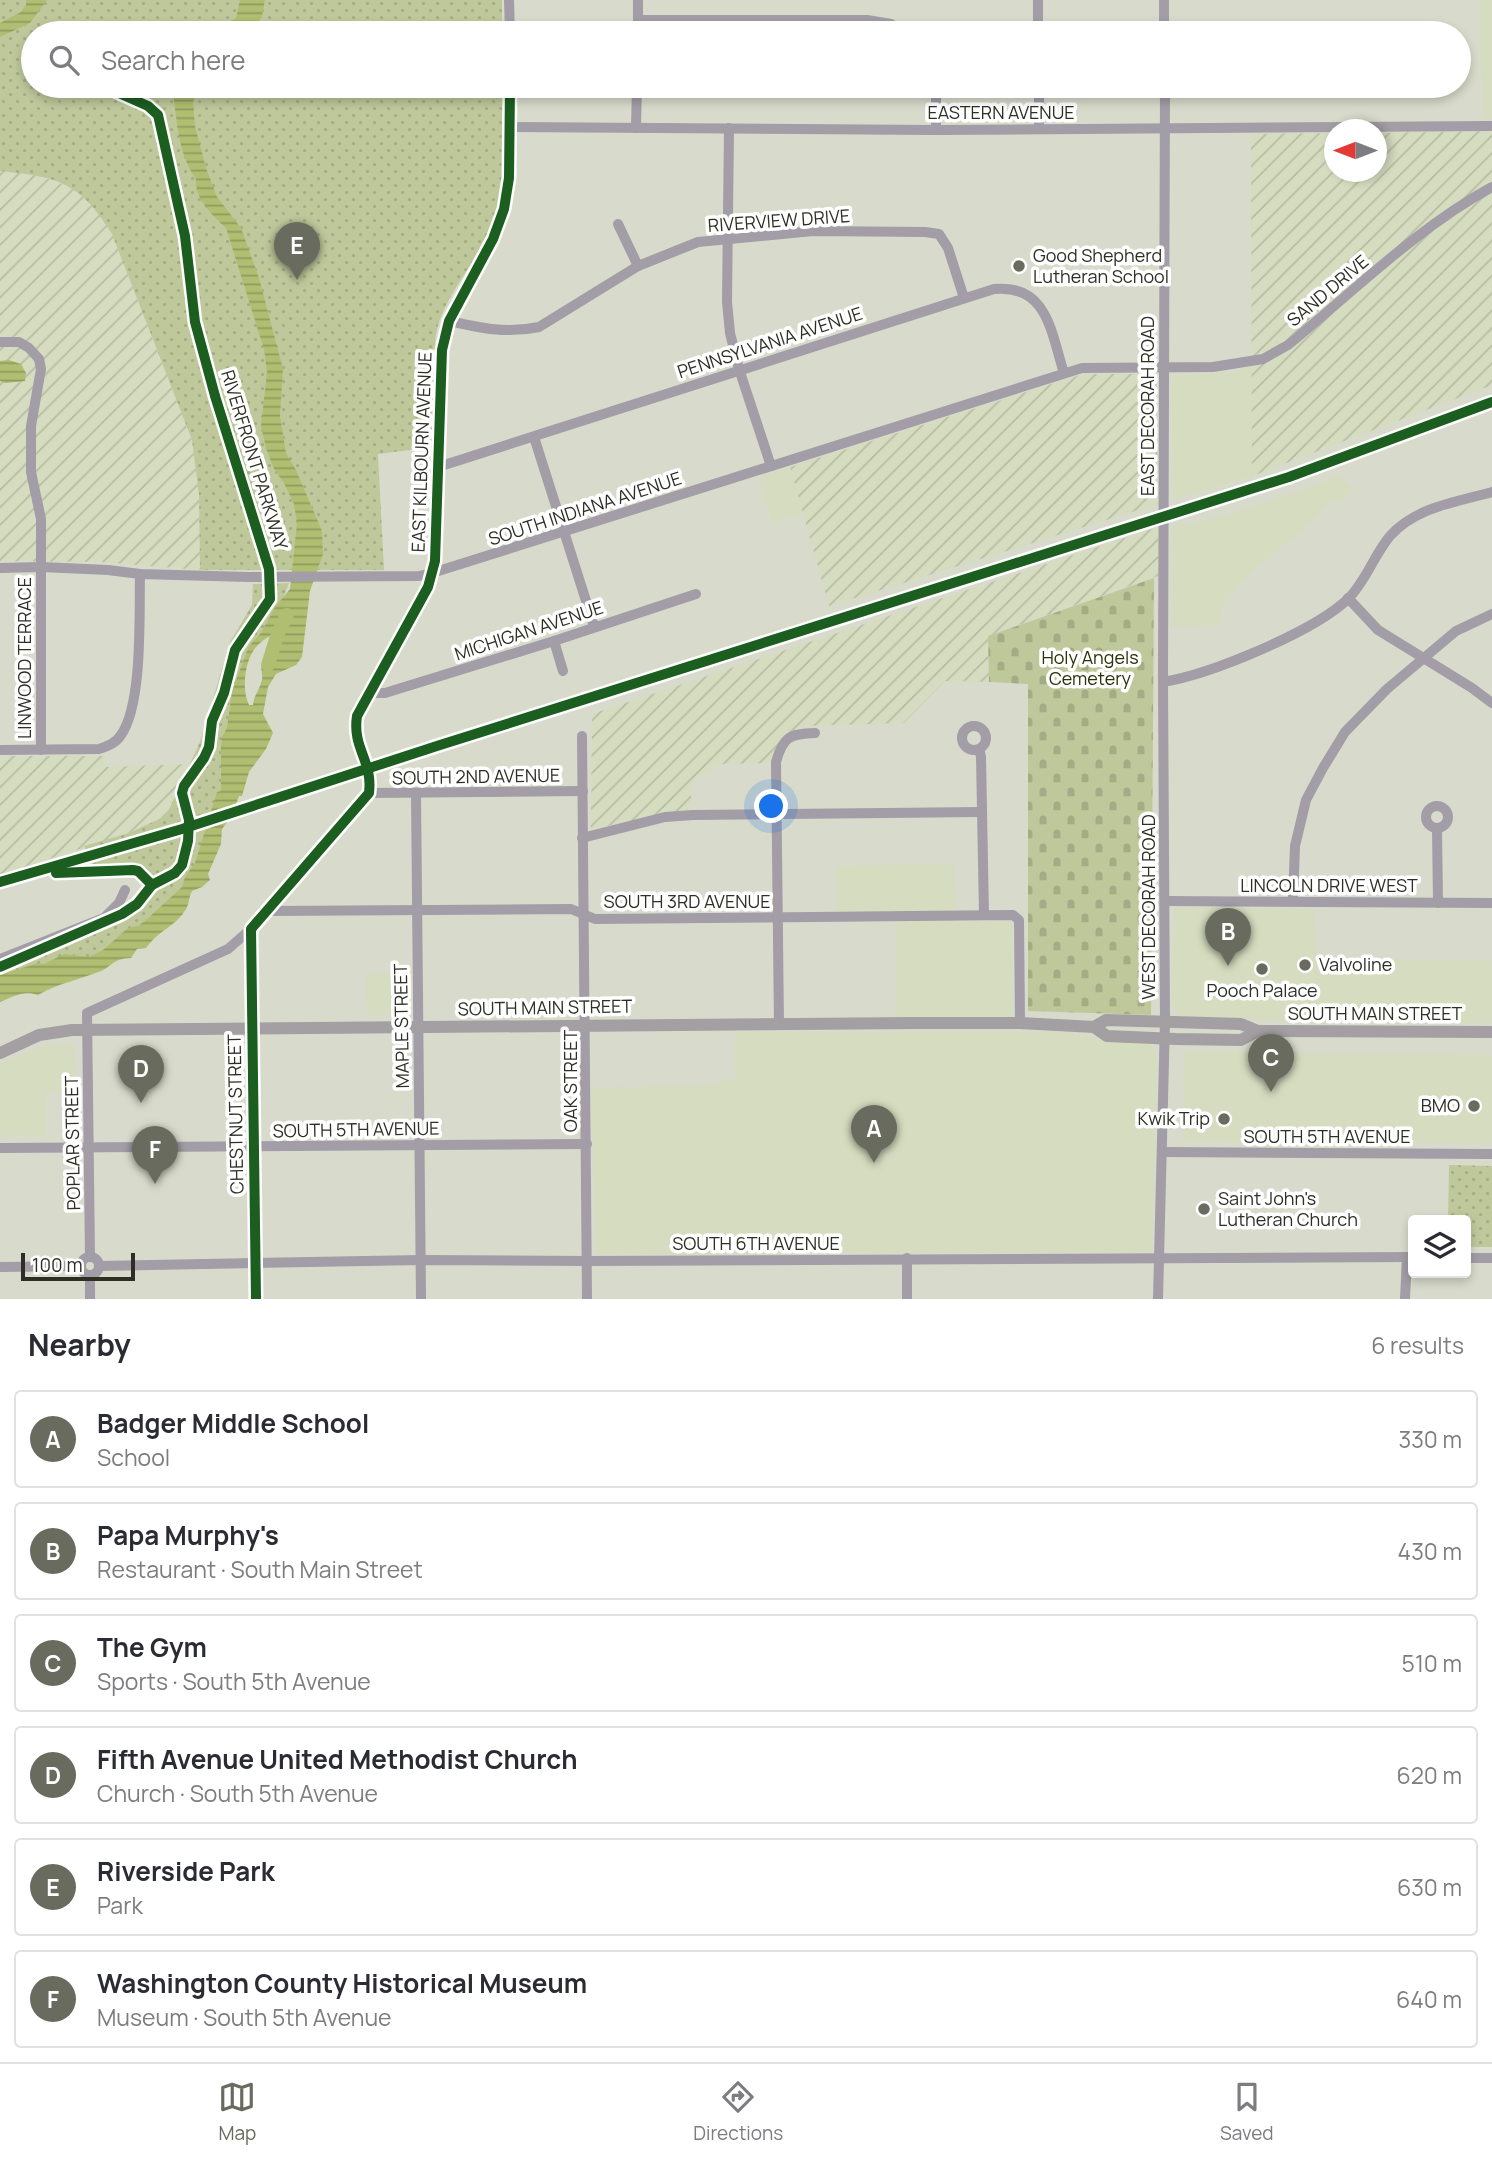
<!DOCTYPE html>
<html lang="en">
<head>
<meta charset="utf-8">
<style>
  :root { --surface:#fff; --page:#f2f2f3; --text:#2b2b33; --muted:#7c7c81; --line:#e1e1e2; --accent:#696b5e }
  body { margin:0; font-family:Manrope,sans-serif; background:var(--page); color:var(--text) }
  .controls { position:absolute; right:21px; bottom:21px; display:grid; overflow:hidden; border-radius:7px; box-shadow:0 4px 10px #0003 }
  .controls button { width:63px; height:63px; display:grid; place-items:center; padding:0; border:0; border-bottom:2px solid var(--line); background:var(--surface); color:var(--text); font:35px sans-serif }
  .compass { position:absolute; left:1324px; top:119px; width:63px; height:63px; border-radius:50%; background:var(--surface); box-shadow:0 4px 10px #0003; rotate:270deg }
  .scale { position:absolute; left:21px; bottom:18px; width:114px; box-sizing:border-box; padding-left:7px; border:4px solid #2d2f24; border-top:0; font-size:19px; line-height:24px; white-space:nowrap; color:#2d2f24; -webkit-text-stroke:5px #fff; paint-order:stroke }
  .you { position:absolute; left:772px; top:807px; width:24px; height:24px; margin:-18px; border:5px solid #fff; border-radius:50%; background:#1a73e8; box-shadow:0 0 0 10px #1a73e833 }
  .badge { display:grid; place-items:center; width:46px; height:46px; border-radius:50%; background:var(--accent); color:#fff; font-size:23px; font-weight:700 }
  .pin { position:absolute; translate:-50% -58px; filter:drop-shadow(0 2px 4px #0008) }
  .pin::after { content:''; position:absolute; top:37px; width:24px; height:21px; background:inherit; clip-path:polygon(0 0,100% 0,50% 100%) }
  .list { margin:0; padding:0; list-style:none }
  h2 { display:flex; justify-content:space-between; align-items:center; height:91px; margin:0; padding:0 28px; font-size:30px }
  h2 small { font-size:23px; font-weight:400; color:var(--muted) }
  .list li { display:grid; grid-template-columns:46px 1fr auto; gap:21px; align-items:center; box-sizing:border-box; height:98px; margin:0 14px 14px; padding:0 14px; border:2px solid var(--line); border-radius:7px }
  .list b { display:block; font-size:26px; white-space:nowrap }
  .list p { margin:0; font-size:23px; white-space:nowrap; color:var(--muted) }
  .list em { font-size:23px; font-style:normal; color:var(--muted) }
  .icon { flex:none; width:38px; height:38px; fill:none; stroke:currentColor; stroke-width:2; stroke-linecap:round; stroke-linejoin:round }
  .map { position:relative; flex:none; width:1492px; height:1299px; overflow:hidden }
  .search { position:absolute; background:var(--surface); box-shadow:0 4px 10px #0003; left:21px; right:21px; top:21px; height:77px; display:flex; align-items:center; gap:18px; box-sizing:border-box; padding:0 24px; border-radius:38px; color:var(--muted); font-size:26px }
  .sheet { height:763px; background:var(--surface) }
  nav { display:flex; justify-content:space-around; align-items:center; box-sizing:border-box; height:98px; border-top:2px solid var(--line); background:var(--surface); font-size:19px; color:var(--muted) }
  nav a { display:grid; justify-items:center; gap:4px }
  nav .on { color:var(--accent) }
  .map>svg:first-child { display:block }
  .built { fill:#d5dcbf }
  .industrial { fill:url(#industrial-furrows) }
  .cemetery { fill:url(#cemetery-stones) }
  .park { fill:url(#park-dots) }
  .water { fill:url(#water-rules); fill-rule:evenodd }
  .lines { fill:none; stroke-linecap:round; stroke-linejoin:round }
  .river { stroke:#b0be71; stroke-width:14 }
  .minor { stroke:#a29da6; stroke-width:10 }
  .major { stroke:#a39fa2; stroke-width:12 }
  .cycleway-casing { stroke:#fff; stroke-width:15 }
  .cycleway { stroke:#1b5e20; stroke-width:10 }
  .poi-dot { fill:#696b5e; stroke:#fff; stroke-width:2.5 }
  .labels { text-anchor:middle; stroke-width:7; stroke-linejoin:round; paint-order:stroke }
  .street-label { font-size:18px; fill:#2d2f24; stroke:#fff }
  .poi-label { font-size:18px; fill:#2d2f24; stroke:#fff; text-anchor:start }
  .park-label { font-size:18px; fill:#2b3206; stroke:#fff }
</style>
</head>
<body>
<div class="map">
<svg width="1492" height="1299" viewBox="0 0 1492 1299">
  <defs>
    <pattern id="industrial-furrows" width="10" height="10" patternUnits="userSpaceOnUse" patternTransform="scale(1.75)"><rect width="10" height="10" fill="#d5dcbf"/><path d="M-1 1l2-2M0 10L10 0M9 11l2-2" fill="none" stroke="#b7bda4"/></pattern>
    <pattern id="cemetery-stones" width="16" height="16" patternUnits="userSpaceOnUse" patternTransform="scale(1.75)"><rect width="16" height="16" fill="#bfc89b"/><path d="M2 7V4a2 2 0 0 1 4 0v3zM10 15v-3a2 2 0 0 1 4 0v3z" fill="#a4ac85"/></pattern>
    <pattern id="park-dots" width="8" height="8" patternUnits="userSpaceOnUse" patternTransform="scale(1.75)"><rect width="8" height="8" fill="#bfc89b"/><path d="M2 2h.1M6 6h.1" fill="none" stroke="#a4ac85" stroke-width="1.8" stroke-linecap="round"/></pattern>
    <pattern id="water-rules" width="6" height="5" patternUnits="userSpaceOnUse" patternTransform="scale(1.75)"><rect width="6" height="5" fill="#b0be71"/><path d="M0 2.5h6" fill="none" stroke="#909b5d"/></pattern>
  </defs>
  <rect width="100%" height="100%" fill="#d8dbcb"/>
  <g class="built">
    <path d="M1479,0h13v119h-9z"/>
    <path d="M1251,366l1,110 -79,24 -1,-118 3,-5 4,-3 52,-1z"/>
    <path d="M790,467l13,46 -31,10 -13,-46z"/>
    <path d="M1338,475l15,15 -14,13 -5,-5 -27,27 -69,59 -16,23 -2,18 -48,1v-101l23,-2 40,-11 83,-27z"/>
    <path d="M954,864l1,58 53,-1 4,2 1,92 -3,2 -114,1v-106h-60v-46z"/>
    <path d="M1182,907l132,2 1,48 177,4v62l-190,-1 -121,-6 -6,-6 -2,-7 1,-92z"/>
    <path d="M366,973h38v42h-37z"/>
    <path d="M735,1032h326l38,7 48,4 8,7 2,9 -5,190 -8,3 -549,2 -3,-166 127,-3v-5h16z"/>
    <path d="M74,1044l1,48h-29v43h-46v-71l45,-19z"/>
    <path d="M1184,1052l308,3v88l-309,-1z"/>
  </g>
  <g class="industrial">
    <path d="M1492,131v254l-240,91 -1,-342 83,-1v39h42l1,-39z"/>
    <path d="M0,171l35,3 27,10 19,9 15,15 16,26 80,206 7,54 1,76 -98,-8 -102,-1z"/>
    <path d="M1083,374h67l6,2 2,128 -329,102 -39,-139z"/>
    <path d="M1158,527v49l-170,60 1,46 -44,-1 -41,42 -103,3 -22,20 -1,17 -62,1 -25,20v26l-100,19 1,-115z"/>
    <path d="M0,756h105l1,11 84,-3 -24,53 -37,16 -129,42z"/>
  </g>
  <path class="cemetery" d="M1154,578l-3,437 -123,-4v-327l-39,-2 -1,-46z"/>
  <g class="park">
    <path d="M0,0h502v33h-469v53h470c0,49 6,103 -15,148 -15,32 -42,61 -51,95 -3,14 -2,24 -1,37 2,27 -1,55 -2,81l-56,7 6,116h-184l-1,-76 -7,-54 -80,-206c-32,-52 -54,-57 -112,-63z"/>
    <path d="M289,583l-12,30 -35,55 -19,118 -29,81 -13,23 -26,24 -45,35 -19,10 -45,6 -46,12v-13c44,-18 109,-37 142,-70v-12l-5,-8 -8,-2 -30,7 -15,-33 45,-13 37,-17 34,-74 30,-100 22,-37 1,-21z"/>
    <path d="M1449,1165l43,1v81h-26v-27h-18z"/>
  </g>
  <g class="water">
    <path d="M26,0h21l-17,23 -30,14v-14l21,-11 5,-7z"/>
    <path d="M240,0h25l-3,16 -11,17h-40l25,-15z"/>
    <path d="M172,86h28l-7,16 2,24 11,42 11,29 24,31 18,50 24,91 -3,47 6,37 10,17 26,61 1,23 -13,37 -8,66 -6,8 -20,9 -8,13 -5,27 10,19 -7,16 -17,23 -7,24h-3l-8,21 -9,12 -1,15 -13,30 2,6 -8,7 -10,4c-4,7 -2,14 -8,21 -9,14 -26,19 -38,36l-9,1 -6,9c-19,1 -17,7 -30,13 -22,9 -43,12 -63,24 -15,-5 -25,2 -38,7v-27l38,-12 6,1 20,-10 25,3 14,-7 25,-22 10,-2 8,-6 36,-33 3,-10 10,-14 22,-71 4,-1v-44l1,-10 5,-9 5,-37 17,-45 12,-13 14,-26 15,-18 7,-66 -3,-19 -10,-21 -10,-14 -8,-21 -5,-22 6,-54 -3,-23 -38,-121c-13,-12 -32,-30 -30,-49 -19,-26 -19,-62 -24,-93zM286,627c-2,16 -19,22 -24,36 -2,5 1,12 0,17 -2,9 -9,17 -9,25h-4c-8,-15 -4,-47 8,-59 8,-8 19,-14 29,-19z"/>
    <path d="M9,360l12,4 5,9 -1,8 -19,2 -6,-2v-20z"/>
  </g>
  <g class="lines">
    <path class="river" d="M268,665l10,-32 9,-18"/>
    <g class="minor">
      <path d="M509,0l1,33"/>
      <path d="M1038,0v33"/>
      <path d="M1164,0v33"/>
      <path d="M638,20h229l24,4 15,9"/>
      <path d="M638,33v-33"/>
      <path d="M936,86v44"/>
      <path d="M1039,86v43"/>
      <path d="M510,127l426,3 556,-4"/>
      <path d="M636,128l1,-42"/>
      <path d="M729,128l-2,174 3,31 9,36 32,97"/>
      <path d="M618,224l20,42"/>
      <path d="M449,321c31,7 58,13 90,6l99,-61 60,-24 115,-11 112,1 14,2 9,14 16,50"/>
      <path d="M0,342h19l10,6 10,11 2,10 -10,57v46l10,47v231"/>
      <path d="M534,437l60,189"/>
      <path d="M438,467l556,-178c54,-5 57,44 70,84"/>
      <path d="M0,568l41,-1 67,3 32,4 108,3 171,-1 13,-3 650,-205 131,-1 50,-8 25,-14c66,-54 129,-117 204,-158"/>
      <path d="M1348,598l30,32 94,58 20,15"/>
      <path d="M554,641l9,30"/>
      <path d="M1163,682c48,-8 150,-50 185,-83 18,-18 26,-44 42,-63 26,-29 66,-34 102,-44"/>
      <path d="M370,693h15l169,-52 142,-47"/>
      <circle cx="974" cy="738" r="12"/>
      <path d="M582,736l5,563"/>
      <path d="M979,749l2,8 3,158"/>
      <path d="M0,750l99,-1c9,-3 17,-6 22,-14 22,-31 18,-121 19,-161"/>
      <path d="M369,793l214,-2"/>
      <path d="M416,794l5,505"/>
      <circle cx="1437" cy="817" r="11"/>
      <path d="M1437,828l1,75"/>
      <path d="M582,838l83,-21 28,-2 289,-3"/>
      <path d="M1166,901l326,2"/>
      <path d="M1293,901l2,-55 11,-46 17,-32 22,-36 42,-43 69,-58 36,-17"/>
      <path d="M267,911l304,-2 24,10 418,-4 6,5 1,103"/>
      <path d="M251,929l5,370"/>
      <path d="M0,959l104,-41 15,-15 6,-13"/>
      <path d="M779,1025l-3,-263c7,-25 13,-28 39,-29"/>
      <path d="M0,1148l587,-4"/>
      <path d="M1162,1152l330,2"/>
      <path d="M90,1256l-3,-243 141,-64 23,-20 118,-136c4,-33 -17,-44 -12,-77l71,-129 7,-26 7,-211 7,-29 44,-82 11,-30 5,-31 1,-92"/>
      <circle cx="90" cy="1266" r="9"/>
      <path d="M907,1258v41"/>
      <path d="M1466,1258h26"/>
      <path d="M99,1266l322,-6 165,1 827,-4"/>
      <path d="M0,1267l81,-1"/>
      <path d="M90,1275v24"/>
      <path d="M1158,1299l7,-278 -2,-339 2,-596"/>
      <path d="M1405,1299l2,-42"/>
    </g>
    <g class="major">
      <path d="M1094,1027l13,9 69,3 65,1 17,-9"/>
      <path d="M0,1053l39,-18 33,-5 843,-7h105l74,4 12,-7 135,4 17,7 234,1"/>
    </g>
    <defs>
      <g id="cycleway">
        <path d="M56,873l77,-3 5,1 14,14"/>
        <path d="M0,882l182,-53 258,-84 849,-268 203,-75"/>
        <path d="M0,967l122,-53 15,-10 15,-19 23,-12 7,-8 6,-24 1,-21 -7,-27 2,-7 20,-28 5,-11 3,-26 12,-28 11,-43 35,-51 -1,-30 -54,-173 -20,-74 -10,-86 -27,-121 -10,-9 -45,-20"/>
        <path d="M256,1299l-5,-370 118,-136c4,-33 -17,-44 -12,-77l71,-129 7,-26 7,-211 7,-29 44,-82 11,-30 5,-31 1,-92"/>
      </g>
    </defs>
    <use href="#cycleway" class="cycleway-casing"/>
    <use href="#cycleway" class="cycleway"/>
  </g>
  <g class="poi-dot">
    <circle cx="1019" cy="266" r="7"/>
    <circle cx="1305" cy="965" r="7"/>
    <circle cx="1262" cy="969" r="7"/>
    <circle cx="1474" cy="1106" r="7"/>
    <circle cx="1224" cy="1119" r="7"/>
    <circle cx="1204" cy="1209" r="7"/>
  </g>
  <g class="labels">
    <g class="street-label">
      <text x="1001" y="119">EASTERN AVENUE</text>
      <text transform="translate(779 221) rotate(-4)" y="6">RIVERVIEW DRIVE</text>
      <text transform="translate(1328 291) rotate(-40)" y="6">SAND DRIVE</text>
      <text transform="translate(770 343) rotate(-18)" y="6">PENNSYLVANIA AVENUE</text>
      <text transform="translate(1148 406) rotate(-90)" y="6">EAST DECORAH ROAD</text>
      <text transform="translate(422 452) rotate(-88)" y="6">EAST KILBOURN AVENUE</text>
      <text transform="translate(254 460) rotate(73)" y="6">RIVERFRONT PARKWAY</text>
      <text transform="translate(585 509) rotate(-18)" y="6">SOUTH INDIANA AVENUE</text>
      <text transform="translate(529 631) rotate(-18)" y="6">MICHIGAN AVENUE</text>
      <text transform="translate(25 658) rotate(-90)" y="6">LINWOOD TERRACE</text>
      <text transform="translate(476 777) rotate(-1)" y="6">SOUTH 2ND AVENUE</text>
      <text x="1329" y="892">LINCOLN DRIVE WEST</text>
      <text x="687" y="908">SOUTH 3RD AVENUE</text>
      <text transform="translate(1149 907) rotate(-90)" y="6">WEST DECORAH ROAD</text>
      <text transform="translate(545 1008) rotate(-1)" y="6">SOUTH MAIN STREET</text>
      <text x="1375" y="1020">SOUTH MAIN STREET</text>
      <text transform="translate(402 1026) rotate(-91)" y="6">MAPLE STREET</text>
      <text transform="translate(571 1081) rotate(-90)" y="6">OAK STREET</text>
      <text transform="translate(236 1114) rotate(-91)" y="6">CHESTNUT STREET</text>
      <text transform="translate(356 1130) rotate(-1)" y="6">SOUTH 5TH AVENUE</text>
      <text x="1327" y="1143">SOUTH 5TH AVENUE</text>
      <text transform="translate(73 1143) rotate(-91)" y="6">POPLAR STREET</text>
      <text x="756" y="1250">SOUTH 6TH AVENUE</text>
    </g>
    <g class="poi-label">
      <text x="1033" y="262">Good Shepherd<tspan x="1033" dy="21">Lutheran School</tspan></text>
      <text x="1319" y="971">Valvoline</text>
      <text x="1262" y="997" text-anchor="middle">Pooch Palace</text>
      <text x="1460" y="1112" text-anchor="end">BMO</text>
      <text x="1210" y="1125" text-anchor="end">Kwik Trip</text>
      <text x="1218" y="1205">Saint John's<tspan x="1218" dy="21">Lutheran Church</tspan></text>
    </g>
    <g class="park-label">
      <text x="1090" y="664">Holy Angels<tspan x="1090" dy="21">Cemetery</tspan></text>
    </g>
  </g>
</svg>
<div class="controls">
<button><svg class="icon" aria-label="layers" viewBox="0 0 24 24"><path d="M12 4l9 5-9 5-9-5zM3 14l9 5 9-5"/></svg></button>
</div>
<svg class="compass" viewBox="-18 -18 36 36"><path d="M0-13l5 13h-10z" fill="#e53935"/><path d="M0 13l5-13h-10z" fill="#7c7c81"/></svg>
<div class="scale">100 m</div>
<div class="you"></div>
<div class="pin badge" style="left:874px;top:1163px">A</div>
<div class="pin badge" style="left:1228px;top:966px">B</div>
<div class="pin badge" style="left:1271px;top:1092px">C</div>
<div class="pin badge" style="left:141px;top:1103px">D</div>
<div class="pin badge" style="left:297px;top:280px">E</div>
<div class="pin badge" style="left:155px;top:1184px">F</div>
<div class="search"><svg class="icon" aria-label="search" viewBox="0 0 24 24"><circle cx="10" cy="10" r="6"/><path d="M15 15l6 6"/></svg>Search here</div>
</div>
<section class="sheet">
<h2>Nearby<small>6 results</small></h2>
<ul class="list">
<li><span class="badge">A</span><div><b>Badger Middle School</b><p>School</p></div><em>330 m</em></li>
<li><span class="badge">B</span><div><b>Papa Murphy's</b><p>Restaurant · South Main Street</p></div><em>430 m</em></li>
<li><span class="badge">C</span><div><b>The Gym</b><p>Sports · South 5th Avenue</p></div><em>510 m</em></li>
<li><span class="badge">D</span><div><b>Fifth Avenue United Methodist Church</b><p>Church · South 5th Avenue</p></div><em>620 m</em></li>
<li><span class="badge">E</span><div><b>Riverside Park</b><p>Park</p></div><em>630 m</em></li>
<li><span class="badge">F</span><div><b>Washington County Historical Museum</b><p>Museum · South 5th Avenue</p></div><em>640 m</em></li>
</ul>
</section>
<nav>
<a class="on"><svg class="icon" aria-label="map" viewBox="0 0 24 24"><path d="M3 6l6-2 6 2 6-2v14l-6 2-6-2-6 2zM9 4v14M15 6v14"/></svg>Map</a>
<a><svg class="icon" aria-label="directions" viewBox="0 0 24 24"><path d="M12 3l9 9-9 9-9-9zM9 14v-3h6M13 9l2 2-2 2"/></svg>Directions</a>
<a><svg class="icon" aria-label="saved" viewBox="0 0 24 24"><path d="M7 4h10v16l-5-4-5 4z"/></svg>Saved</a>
</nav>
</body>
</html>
